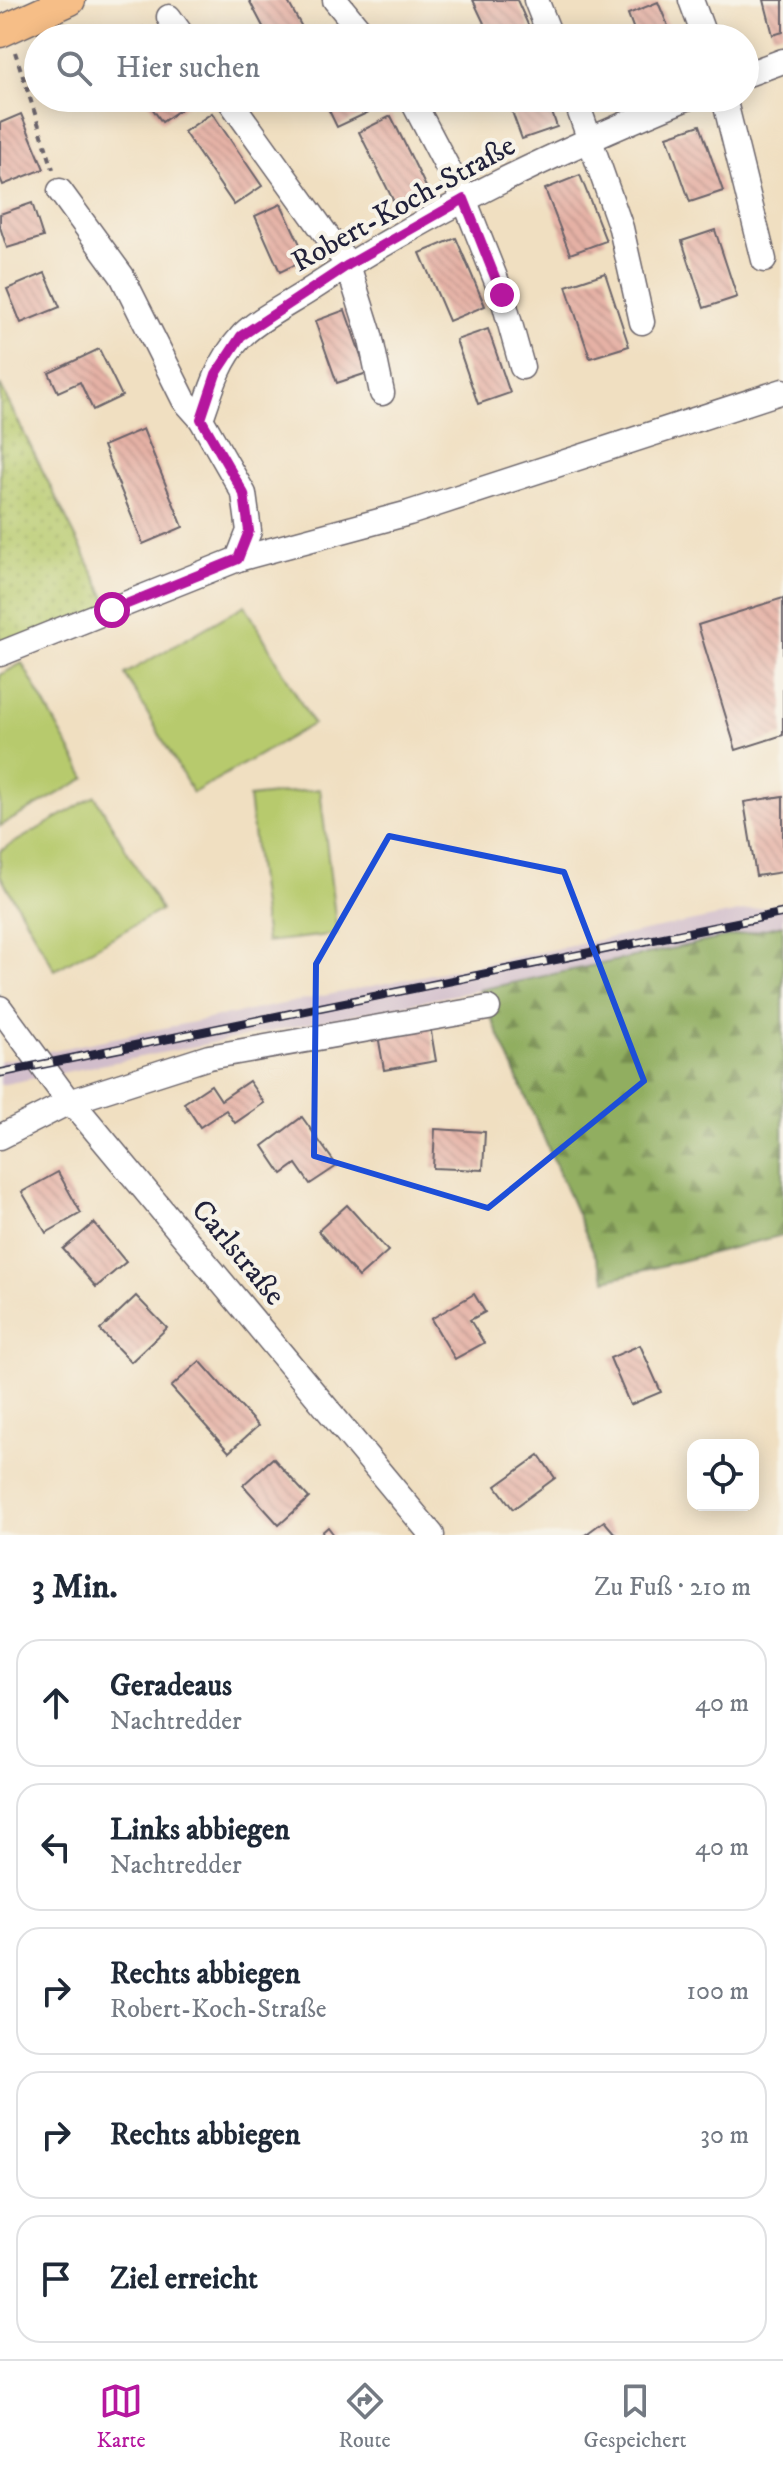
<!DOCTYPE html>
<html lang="de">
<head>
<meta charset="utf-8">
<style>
  :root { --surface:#fff; --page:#f2f2f3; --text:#1f2937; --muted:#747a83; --line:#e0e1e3; --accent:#b5179e }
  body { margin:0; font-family:"IM FELL DW Pica",serif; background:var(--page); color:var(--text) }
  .controls { position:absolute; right:24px; bottom:24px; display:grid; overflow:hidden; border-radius:16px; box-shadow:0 4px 20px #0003 }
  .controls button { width:72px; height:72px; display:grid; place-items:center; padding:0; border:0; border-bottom:2px solid var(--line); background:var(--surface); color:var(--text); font:40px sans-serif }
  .stop { position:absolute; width:24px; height:24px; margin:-18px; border:6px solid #b5179e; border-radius:50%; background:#fff }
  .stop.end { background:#b5179e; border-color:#fff; box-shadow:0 2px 8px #0008 }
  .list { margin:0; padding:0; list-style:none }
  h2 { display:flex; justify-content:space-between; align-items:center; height:104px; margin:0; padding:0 32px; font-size:34px }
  h2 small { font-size:26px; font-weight:400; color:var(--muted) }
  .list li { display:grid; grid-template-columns:52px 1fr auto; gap:24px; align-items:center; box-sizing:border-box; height:128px; margin:0 16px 16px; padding:0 16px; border:2px solid var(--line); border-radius:24px }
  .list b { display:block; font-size:30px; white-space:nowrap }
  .list p { margin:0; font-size:26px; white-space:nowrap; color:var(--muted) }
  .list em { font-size:26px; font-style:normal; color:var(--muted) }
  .icon { flex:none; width:44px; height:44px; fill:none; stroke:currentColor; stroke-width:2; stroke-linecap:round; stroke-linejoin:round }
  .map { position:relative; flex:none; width:783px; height:1535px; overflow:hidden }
  .search { position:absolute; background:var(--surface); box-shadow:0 4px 20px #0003; left:24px; right:24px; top:24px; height:88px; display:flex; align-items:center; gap:20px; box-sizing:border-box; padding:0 28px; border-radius:44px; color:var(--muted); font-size:30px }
  .sheet { height:824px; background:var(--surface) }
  nav { display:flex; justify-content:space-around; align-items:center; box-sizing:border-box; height:112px; border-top:2px solid var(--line); background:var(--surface); font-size:22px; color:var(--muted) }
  nav a { display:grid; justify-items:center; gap:4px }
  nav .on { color:var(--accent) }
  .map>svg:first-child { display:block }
  .industrial { fill:#d1bdcb }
  .grass { fill:url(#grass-dots); stroke:#6c7654; stroke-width:2 }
  .forest { fill:url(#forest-firs); stroke:#5a684e; stroke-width:2 }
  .pitch { fill:#b7ca6d; stroke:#6c7654; stroke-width:2 }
  .building { fill:url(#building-back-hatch) }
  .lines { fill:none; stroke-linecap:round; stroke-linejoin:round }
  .minor-casing { stroke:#6a646a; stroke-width:27 }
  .major-casing { stroke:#6a646a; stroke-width:33 }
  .path { stroke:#6a646a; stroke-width:4; stroke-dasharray:6 6; stroke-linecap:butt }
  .minor { stroke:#fff; stroke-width:24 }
  .major { stroke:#f6be87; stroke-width:30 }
  .rail-casing { stroke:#22223b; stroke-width:9 }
  .rail { stroke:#f7f3e8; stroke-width:6; stroke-dasharray:18; stroke-linecap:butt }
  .route { stroke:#b5179e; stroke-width:10 }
  .marked { fill:none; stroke:#1d4ed8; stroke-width:6; stroke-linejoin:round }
  .labels { text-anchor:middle; stroke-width:8; stroke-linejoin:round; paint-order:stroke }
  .street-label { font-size:30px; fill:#22223b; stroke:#f7f3e8 }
</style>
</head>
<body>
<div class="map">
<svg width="783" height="1535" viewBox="0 0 783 1535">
  <defs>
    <pattern id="grass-dots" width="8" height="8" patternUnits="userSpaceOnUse" patternTransform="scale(2)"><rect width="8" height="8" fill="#b7ca6d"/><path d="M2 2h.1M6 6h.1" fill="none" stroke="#9dad5f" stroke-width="1.8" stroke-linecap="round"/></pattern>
    <pattern id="forest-firs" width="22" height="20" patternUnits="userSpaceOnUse" patternTransform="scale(2)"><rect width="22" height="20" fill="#91ae60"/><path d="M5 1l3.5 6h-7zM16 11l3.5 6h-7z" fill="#768d50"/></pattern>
    <pattern id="building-back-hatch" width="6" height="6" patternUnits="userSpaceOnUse" patternTransform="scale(2)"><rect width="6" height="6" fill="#e5b1a5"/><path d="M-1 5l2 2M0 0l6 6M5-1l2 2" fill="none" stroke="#c4988f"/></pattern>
  </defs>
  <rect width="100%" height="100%" fill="#f7f3e8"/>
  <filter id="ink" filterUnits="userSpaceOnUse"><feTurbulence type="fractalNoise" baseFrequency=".0125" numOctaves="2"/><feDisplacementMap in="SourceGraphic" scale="16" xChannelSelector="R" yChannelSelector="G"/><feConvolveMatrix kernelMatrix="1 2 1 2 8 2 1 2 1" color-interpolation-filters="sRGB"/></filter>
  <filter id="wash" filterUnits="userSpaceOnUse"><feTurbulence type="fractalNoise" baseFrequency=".006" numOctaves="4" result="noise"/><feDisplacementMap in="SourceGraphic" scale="32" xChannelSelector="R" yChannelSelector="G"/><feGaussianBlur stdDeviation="1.8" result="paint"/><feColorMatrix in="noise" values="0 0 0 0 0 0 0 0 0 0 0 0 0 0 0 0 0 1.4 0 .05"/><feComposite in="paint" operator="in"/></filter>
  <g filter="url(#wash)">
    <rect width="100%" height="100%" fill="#f0dfc1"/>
    <path class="industrial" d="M783,903v22l-304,65 -479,95v-24z"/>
    <path class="grass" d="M0,385l112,225 -112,44z"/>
    <path class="forest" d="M783,925v310l-177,45 -127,-290z"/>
    <g class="pitch">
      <path d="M245,605l68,119 -120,69 -68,-119z"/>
      <path d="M22,663l64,115 -86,48v-151z"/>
      <path d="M320,789l17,145 -71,8 -17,-145z"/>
      <path d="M95,796l66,114 -106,60 -55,-95v-24z"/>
    </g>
    <g id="blocks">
      <g class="building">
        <path d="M249,0h38l21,38h-39z"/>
        <path d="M473,0h44l13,29 -20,9h-19z"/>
        <path d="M764,0h19v32l-10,3z"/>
        <path d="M658,2l15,36h-36l-9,-24z"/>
        <path d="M143,27l7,11h-22z"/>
        <path d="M145,98h48l1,2 -32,22z"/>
        <path d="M323,98h39l7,14 -32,15z"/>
        <path d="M507,98h40l10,29 -35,12z"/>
        <path d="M212,113l50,73 -28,19 -50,-73z"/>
        <path d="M21,114l23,55 -41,16 -3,-7v-55z"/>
        <path d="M391,116l36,73 -32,15 -36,-72z"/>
        <path d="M700,125l23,66 -33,11 -23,-66z"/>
        <path d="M580,175l26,66 -36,13 -25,-65z"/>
        <path d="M32,203l11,34 -36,11 -7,-21v-13z"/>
        <path d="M281,204l26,55 -27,13 -25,-56z"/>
        <path d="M715,230l22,67 -33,11 -22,-67z"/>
        <path d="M456,238l29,68 -36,15 -29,-68z"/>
        <path d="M45,273l15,34 -39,16 -14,-34z"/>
        <path d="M605,273l24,73 -39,12 -24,-72z"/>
        <path d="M345,310l22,63 -30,10 -22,-62z"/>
        <path d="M488,329l22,64 -32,11 -22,-64z"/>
        <path d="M99,349l23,47 -29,14 -13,-28 -22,10 -9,-19z"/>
        <path d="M143,429l40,98 -40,17 -40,-98z"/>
        <path d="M783,598v137l-47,15 -38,-125z"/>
        <path d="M783,796v76l-27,4 -12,-74z"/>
        <path d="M430,1026l6,35 -52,9 -6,-35z"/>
        <path d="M249,1081l15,22 -29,20 -9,-13 -26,17 -16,-24 27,-18 10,15z"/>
        <path d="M302,1117l35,49 -27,18 -14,-20 -14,10 -19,-28z"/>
        <path d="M435,1129l50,3 -2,38 -50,-2z"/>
        <path d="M58,1172l23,41 -35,20 -24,-41z"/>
        <path d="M347,1205l41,46 -29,26 -41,-46z"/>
        <path d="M94,1223l32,39 -30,25 -33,-38z"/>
        <path d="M474,1294l11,18 -15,8 14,23 -29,16 -24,-40z"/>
        <path d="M136,1296l31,32 -36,34 -31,-32z"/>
        <path d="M640,1345l21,47 -31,13 -20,-47z"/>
        <path d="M200,1361l58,65 -29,26 -58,-65z"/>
        <path d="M539,1455l16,23 -42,31 -17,-23z"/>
        <path d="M273,1458l36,40 -30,27 -36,-40z"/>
        <path d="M604,1521l12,14h-31z"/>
        <path d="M328,1527l6,8h-15z"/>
      </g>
    </g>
  </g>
  <g filter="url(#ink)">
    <use href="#blocks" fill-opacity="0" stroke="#6a646a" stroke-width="2"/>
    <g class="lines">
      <defs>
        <g id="minor">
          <path d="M335,0l31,38"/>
          <path d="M536,0l15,38"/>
          <path d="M691,0l14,38"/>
          <path d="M169,17l15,21"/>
          <path d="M745,75l38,-14"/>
          <path d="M228,98l120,167 22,70 12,58"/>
          <path d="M411,98l53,101 38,96 20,72"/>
          <path d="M575,98l46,130 21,94"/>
          <path d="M724,98l40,162"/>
          <path d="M201,419c10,-29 18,-58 39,-81 13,-16 52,-36 70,-48 118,-78 246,-138 377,-192"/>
          <path d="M238,559l171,-46 374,-122"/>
          <path d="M0,654l238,-95 11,-28 -5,-37 -43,-75 -17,-19 -62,-124 -62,-85"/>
          <path d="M0,1008l69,94 12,11 351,422"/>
          <path d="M0,1137l69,-35 140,-45 279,-49"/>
        </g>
        <path id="major" d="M0,32l70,-32"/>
      </defs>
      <use href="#minor" class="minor-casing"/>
      <use href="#major" class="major-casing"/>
      <path class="path" d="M15,52l38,117"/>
      <use href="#minor" class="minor"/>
      <use href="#major" class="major"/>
      <defs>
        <path id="rail" d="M0,1073l783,-160"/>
      </defs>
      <use href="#rail" class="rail-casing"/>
      <use href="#rail" class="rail"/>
    </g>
  </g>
  <g class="lines" filter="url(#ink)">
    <path class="route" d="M112,610l126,-51 11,-28 -5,-37 -43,-75 15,-45 25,-38 107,-71 116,-66 38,96"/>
  </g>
  <path class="marked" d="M389,836l175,36 80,209 -156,127 -174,-52 2,-192z"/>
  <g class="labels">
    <g class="street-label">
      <text transform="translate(403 203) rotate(-29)" y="10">Robert-Koch-Straße</text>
      <text transform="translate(239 1252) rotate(50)" y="10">Carlstraße</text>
    </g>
  </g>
</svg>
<div class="controls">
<button><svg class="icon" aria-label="locate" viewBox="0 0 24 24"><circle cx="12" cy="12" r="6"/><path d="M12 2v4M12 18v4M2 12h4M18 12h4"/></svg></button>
</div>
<div class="stop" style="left:112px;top:610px"></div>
<div class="stop end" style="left:502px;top:295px"></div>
<div class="search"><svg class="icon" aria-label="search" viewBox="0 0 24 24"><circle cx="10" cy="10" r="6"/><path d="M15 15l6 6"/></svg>Hier suchen</div>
</div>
<section class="sheet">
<h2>3 Min.<small>Zu Fuß · 210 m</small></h2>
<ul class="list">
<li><svg class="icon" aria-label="ahead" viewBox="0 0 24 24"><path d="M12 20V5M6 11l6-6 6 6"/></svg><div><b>Geradeaus</b><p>Nachtredder</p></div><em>40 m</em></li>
<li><svg class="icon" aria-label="left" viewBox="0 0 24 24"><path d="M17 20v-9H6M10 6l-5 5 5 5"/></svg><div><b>Links abbiegen</b><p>Nachtredder</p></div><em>40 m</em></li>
<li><svg class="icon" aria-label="right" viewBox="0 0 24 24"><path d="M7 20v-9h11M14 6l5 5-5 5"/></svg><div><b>Rechts abbiegen</b><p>Robert-Koch-Straße</p></div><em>100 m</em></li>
<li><svg class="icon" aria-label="right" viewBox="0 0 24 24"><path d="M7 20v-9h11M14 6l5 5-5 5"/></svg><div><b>Rechts abbiegen</b></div><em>30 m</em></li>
<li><svg class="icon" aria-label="arrive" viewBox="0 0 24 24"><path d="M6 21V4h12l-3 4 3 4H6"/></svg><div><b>Ziel erreicht</b></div></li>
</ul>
</section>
<nav>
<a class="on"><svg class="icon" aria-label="map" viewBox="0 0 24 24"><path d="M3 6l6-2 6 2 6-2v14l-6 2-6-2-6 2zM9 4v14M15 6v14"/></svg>Karte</a>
<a><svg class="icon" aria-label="directions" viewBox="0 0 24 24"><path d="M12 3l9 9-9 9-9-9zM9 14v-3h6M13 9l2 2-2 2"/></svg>Route</a>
<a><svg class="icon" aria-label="saved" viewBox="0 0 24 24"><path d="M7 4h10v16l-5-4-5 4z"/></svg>Gespeichert</a>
</nav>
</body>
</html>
